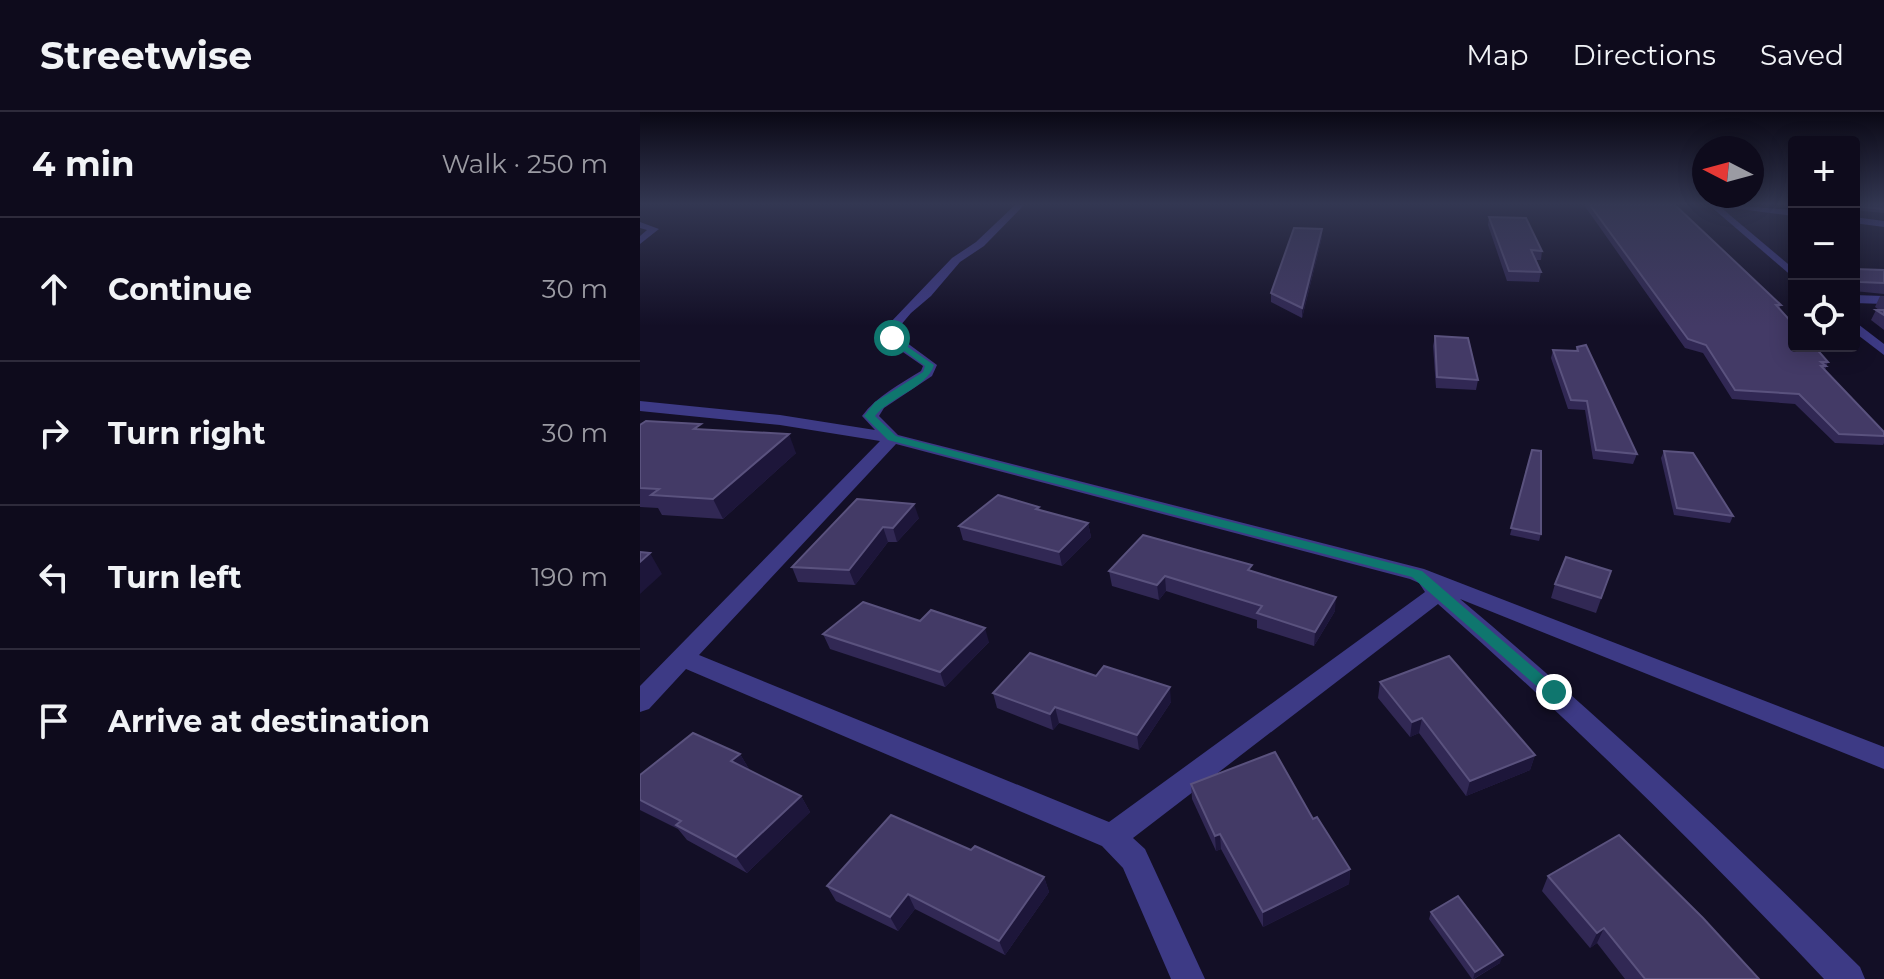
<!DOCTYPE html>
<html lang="en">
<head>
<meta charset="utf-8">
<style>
  :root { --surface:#0e0b1c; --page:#171425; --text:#f1f3f6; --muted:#9b9ba3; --line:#2e2b3b }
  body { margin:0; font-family:Montserrat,sans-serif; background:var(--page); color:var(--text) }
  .controls { position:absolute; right:24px; top:24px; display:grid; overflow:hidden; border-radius:8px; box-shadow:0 4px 20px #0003 }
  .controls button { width:72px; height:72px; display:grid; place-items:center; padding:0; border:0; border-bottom:2px solid var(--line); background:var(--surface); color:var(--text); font:40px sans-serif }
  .compass { position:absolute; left:1052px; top:24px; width:72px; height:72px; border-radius:50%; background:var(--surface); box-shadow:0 4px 20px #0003; rotate:276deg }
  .stop { position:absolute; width:24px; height:24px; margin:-18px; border:6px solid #0f766e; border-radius:50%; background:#fff }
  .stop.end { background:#0f766e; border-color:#fff; box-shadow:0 2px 8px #0008 }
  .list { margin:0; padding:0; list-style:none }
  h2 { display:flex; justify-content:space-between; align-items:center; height:104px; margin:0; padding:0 32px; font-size:34px }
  h2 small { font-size:26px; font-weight:400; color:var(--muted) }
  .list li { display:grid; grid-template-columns:52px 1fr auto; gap:24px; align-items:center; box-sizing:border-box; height:144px; padding:0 32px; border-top:2px solid var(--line) }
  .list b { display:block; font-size:30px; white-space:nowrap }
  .list em { font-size:26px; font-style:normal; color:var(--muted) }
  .icon { flex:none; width:44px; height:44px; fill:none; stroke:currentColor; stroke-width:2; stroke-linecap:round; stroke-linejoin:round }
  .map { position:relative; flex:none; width:1244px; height:867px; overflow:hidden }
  header { display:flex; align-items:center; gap:48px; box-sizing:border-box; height:112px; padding:0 40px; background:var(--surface); border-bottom:2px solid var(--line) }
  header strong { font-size:38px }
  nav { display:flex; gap:44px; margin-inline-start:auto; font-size:28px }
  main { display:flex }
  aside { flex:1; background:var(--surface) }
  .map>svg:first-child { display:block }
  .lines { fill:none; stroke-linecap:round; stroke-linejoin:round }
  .minor { fill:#3d3a85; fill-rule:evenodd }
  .wall { fill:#312854 }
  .shaded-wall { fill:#1d163a }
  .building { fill:#433a66; stroke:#5a527e; stroke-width:2 }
  .route { fill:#0f766e }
</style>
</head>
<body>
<header>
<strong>Streetwise</strong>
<nav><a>Map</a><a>Directions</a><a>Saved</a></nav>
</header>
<main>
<aside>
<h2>4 min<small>Walk · 250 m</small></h2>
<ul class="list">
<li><svg class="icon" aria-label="ahead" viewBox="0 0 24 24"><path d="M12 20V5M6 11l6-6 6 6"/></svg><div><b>Continue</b></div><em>30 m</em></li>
<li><svg class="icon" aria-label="right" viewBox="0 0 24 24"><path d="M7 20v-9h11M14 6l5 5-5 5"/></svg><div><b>Turn right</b></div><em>30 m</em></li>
<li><svg class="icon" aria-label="left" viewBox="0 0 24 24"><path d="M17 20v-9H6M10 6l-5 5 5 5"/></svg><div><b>Turn left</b></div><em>190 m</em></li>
<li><svg class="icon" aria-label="arrive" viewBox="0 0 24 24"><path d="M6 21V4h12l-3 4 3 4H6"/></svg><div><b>Arrive at destination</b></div></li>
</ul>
</aside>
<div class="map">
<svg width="1244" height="867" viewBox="0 0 1244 867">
  <rect width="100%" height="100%" fill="#130f26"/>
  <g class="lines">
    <g class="minor">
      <path d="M375,93h9l-40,41 -24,16 -29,34 -20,17 -11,13 -1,11 38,28 -5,11 -48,32 -5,8 19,19 526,134 460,178v22l-424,-170c139,117 271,240 400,368l5,12h-41c-124,-131 -251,-256 -386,-375l-305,234 12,11 60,130h-34l-48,-111 -21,-22 -416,-177 -37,40 -9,3v-26l240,-245 -100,-16 -140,-14v-10l140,14 95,15 -13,-14c15,-20 38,-32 59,-45l2,-5 -36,-25 1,-16 64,-67 24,-16zM256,332l514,135 9,4 6,9 -316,230 -410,-167z"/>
      <path d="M1069,93h9l76,64v9z"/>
      <path d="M1088,93l66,5v6l-62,-8z"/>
      <path d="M1214,105l30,4v6l-30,-4z"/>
      <path d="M0,110l19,7 -19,15v-8l7,-6 -7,-2z"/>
      <path d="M1214,183l30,1v8l-30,-1z"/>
      <path d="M1214,209l30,23v11l-30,-23z"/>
    </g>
  </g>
  <g class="wall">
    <path d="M944,93h91l106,100 -2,4 49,53 -3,8 59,62v11l-1,2 -48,-2 -40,-39 -63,-5 -29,-46 -18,-5z"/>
    <path d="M1214,93h30v8l-30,-3z"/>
    <path d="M849,105l53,34 -1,9h-6l6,12 -2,10 -32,-1 -19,-56z"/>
    <path d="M682,125l-20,81 -31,-16v-9z"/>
    <path d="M1214,157l30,1v24l-30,-3z"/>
    <path d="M1240,184h4v34l-13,-10 5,-10h3l-4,-3z"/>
    <path d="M795,224l43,44 -2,10 -40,-2 -3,-42z"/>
    <path d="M937,235l60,107 -4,10 -40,-5 -8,-49 -17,-1 -17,-51 2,-8 23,1z"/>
    <path d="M0,313l64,5 92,23 -73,66 -61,-4 -4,-7 -18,-1z"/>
    <path d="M892,338l9,84 -2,7 -29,-6z"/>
    <path d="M1024,339l69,65 -3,7 -56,-8 -13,-57z"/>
    <path d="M217,387l62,19 -22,24h-9l-33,43 -57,-3 -6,-15z"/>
    <path d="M399,395l1,3 48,13 3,14 -29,29 -99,-26 -4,-14z"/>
    <path d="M469,459l143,1 83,39 -21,35 -57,-18v-8l-91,-29 -7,9 -47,-14z"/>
    <path d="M971,459l-15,42 -45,-15 4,-14z"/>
    <path d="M280,509l69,21 -44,45 -115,-38 -7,-15z"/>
    <path d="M740,570l155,73 -5,15 -64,26 -47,-63 -9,4 -32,-39z"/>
    <path d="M353,581l178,9 -32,48 -80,-27 -6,7 -56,-22z"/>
    <path d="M100,642l9,15 -1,1 53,26 9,16 -63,61 -60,-33 -9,-11 -38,-19v-35z"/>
    <path d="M551,672l122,35 37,50 -1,15 -86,43 -42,-78 -5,2 -24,-52z"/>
    <path d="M331,738l73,27 5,15 -44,63 -90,-46 -17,22 -62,-30 -9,-15z"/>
    <path d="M908,764l211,103h-134l-28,-36 -7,5 -48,-57z"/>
    <path d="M791,800l69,51 -26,16h-2l-43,-60z"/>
  </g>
  <g class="shaded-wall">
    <path d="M682,117v8l-20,81v-10z"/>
    <path d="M149,322l7,19 -73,66 -10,-20z"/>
    <path d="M274,392l5,14 -22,24 -4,-14z"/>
    <path d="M448,411l3,14 -29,29 -3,-14z"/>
    <path d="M243,415l5,15 -33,43 -6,-15z"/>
    <path d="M10,441l12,21 -22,20v-32z"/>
    <path d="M525,464l1,15 -7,9 -2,-15z"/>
    <path d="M696,485l-1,14 -21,35 1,-14z"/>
    <path d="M345,516l4,14 -44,45 -5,-15z"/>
    <path d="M530,575l1,15 -32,48 -2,-15z"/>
    <path d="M415,595l4,16 -6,7 -3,-16z"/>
    <path d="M782,606l-3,15 -9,4 2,-15z"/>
    <path d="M100,642l9,15 -9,8 -9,-16z"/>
    <path d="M895,643l-5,15 -64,26 4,-15z"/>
    <path d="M161,684l9,16 -63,61 -11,-16z"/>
    <path d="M580,722l1,15 -5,2 -1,-15z"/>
    <path d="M710,757l-1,15 -86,43v-15z"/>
    <path d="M404,765l5,15 -44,63 -6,-14z"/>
    <path d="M268,782l7,15 -17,22 -8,-14z"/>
    <path d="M964,816l-7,15 -7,5 7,-15z"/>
    <path d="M863,843l-3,8 -27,16 2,-7z"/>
  </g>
  <g class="building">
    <path d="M950,93h85l106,100h-5l18,20v21h20l14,16h-7l5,4h-5l63,66v4l-45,-2 -40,-40 -64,-4 -29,-45 -18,-6z"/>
    <path d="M1214,93h30v4l-30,-3z"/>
    <path d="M849,105l37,1 16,33 -11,-1 10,22 -32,-1z"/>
    <path d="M654,116l28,1 -20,79 -31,-15z"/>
    <path d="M1214,157l30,1v13l-24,-1 -6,-4z"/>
    <path d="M1236,198h8v5z"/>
    <path d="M795,224l33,2 10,42 -41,-3z"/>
    <path d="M946,233l51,109 -41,-4 -9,-49 -16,-1 -18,-50 25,1 -1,-4z"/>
    <path d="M6,309l55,3 -7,5 95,5 -76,65 -62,-4 8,-6 -19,-1v-63z"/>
    <path d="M892,338l9,1v83l-30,-6z"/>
    <path d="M1024,339l29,2 40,63 -56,-8z"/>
    <path d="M358,383l41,12 -3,2 52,14 -29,29 -100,-26z"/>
    <path d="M217,387l57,5 -21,24 -10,-1 -34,43 -57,-3z"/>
    <path d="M503,423l109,30 -4,5 88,27 -21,35 -58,-19 5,-7 -97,-30 -8,9 -48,-14z"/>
    <path d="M0,440l10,1 -10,9z"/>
    <path d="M926,445l45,14 -10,27 -46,-14z"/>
    <path d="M223,490l57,19 11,-11 54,18 -45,44 -117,-38z"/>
    <path d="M390,541l66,23 8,-10 66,21 -33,48 -82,-28 -5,7 -57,-21z"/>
    <path d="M809,544l86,99 -65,26 -48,-63 -10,4 -32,-40z"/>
    <path d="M53,621l47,21 -9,7 70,35 -65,61 -60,-32 5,-4 -41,-21v-25z"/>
    <path d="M635,640l38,67 4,-2 33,52 -87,43 -43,-78 -5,2 -24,-52z"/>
    <path d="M251,703l80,35 4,-4 69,31 -45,64 -91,-47 -18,23 -63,-31z"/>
    <path d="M979,723l84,83 56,61h-114l-41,-51 -7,5 -49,-57z"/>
    <path d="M818,784l45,59 -28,17 -44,-60z"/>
  </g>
  <linearGradient id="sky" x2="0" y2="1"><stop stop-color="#0a0815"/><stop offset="0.43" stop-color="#333752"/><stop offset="1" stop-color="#333752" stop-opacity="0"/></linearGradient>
  <rect width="1244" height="214" fill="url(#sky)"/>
  <path class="route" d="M252,224l42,29c-7,23 -44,32 -59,51l21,20 526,135 140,121 -8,6 -6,-2 -136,-119 -524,-137 -24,-24 11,-14 48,-30 2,-6 -36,-26z"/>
</svg>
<div class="controls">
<button>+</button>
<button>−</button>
<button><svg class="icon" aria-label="locate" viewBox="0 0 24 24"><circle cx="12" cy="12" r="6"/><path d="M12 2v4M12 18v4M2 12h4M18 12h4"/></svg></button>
</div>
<svg class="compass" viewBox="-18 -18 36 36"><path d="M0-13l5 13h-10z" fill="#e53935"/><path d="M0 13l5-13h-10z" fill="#9b9ba3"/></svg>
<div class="stop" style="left:252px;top:226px"></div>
<div class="stop end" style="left:914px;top:580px"></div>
</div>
</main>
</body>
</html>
